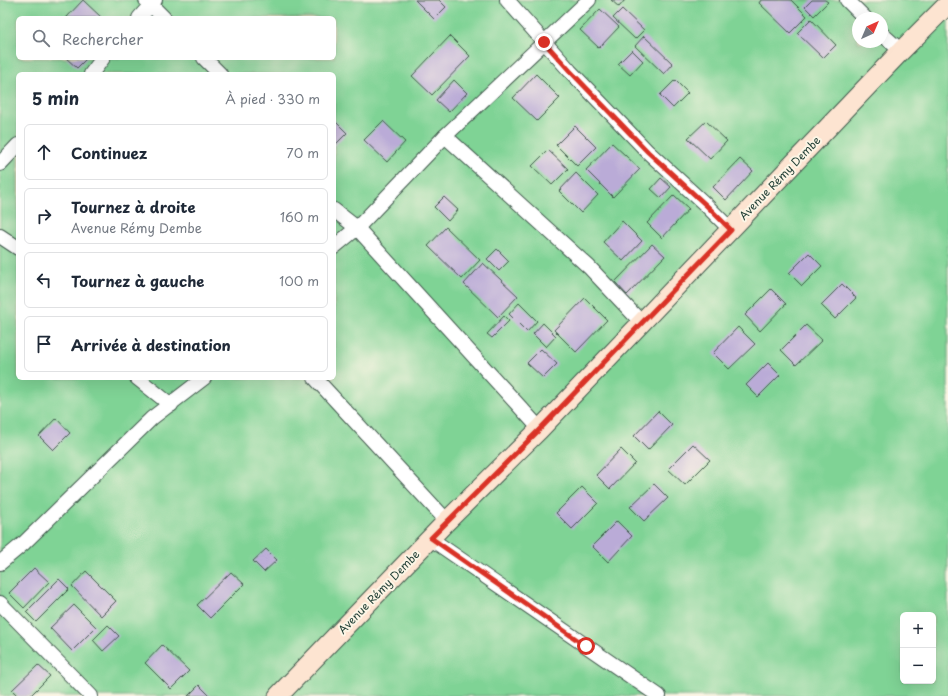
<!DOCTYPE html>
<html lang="fr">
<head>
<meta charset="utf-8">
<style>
  :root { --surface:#fff; --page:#f6f6f7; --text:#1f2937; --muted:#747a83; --line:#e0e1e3 }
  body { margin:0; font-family:"Playpen Sans",sans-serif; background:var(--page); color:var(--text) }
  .controls { position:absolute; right:12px; bottom:12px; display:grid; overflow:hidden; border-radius:6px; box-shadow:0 4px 16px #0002 }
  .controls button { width:36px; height:36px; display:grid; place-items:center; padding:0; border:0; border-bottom:1px solid var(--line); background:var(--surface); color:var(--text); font:20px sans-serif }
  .compass { position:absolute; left:852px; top:12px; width:36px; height:36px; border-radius:50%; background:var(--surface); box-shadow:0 4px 16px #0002; rotate:44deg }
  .stop { position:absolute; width:12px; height:12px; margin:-9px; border:3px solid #d93025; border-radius:50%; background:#fff }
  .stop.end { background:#d93025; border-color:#fff; box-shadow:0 1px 4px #0008 }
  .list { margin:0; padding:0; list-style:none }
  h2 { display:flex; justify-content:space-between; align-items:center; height:52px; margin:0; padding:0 16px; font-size:17px }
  h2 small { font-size:13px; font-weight:400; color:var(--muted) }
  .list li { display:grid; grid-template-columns:26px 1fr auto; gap:12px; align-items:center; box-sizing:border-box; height:56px; margin:0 8px 8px; padding:0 8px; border:1px solid var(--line); border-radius:6px }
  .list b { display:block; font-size:15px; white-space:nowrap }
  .list p { margin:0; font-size:13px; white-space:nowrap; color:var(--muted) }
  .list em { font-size:13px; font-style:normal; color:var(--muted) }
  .icon { flex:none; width:22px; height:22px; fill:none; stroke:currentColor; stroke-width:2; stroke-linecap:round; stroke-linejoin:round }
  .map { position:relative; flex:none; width:948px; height:696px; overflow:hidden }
  .search { position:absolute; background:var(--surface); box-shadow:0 4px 16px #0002; left:16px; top:16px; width:320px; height:44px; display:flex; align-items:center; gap:10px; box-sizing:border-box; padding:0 14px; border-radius:6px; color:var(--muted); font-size:15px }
  .panel { position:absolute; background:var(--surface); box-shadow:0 4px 16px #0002; left:16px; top:72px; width:320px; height:308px; border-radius:6px }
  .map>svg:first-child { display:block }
  .green { fill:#7fd395; stroke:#4f8864; fill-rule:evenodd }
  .building { fill:#baabd7 }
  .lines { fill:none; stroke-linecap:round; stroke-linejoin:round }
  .street-casing { stroke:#3e564a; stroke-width:16 }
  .secondary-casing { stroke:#3e564a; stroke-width:21 }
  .street { stroke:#fff; stroke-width:14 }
  .secondary { stroke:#fde4d1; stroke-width:19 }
  .route { stroke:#d93025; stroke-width:5 }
  .labels { text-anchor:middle; stroke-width:4; stroke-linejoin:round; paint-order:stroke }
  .street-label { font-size:11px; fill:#1f3d34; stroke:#fcf5e5 }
</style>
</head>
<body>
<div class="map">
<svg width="948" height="696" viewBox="0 0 948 696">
  <rect width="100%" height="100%" fill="#fcf5e5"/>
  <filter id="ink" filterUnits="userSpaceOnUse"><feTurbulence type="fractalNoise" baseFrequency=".025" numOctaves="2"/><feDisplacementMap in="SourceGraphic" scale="8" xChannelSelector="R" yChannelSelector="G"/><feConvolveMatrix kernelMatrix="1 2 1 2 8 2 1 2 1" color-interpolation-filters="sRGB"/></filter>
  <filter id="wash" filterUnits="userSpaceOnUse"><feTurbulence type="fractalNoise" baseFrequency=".012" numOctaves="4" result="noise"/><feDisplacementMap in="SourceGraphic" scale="16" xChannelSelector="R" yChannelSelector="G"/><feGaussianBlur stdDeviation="0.9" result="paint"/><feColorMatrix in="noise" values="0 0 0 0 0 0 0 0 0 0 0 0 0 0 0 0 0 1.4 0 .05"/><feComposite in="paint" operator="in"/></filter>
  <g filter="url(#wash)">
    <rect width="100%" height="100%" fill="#f1e5c8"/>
    <path class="green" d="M0,0h948v696h-948zM18,18h316v40h-316zM858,18h24v24h-24zM18,74h316v304h-316zM903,615h30v66h-30z"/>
    <g id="blocks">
      <g class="building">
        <path d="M83,0l19,18h-36z"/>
        <path d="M415,0h24l7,7 -12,12z"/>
        <path d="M611,0h14l-6,7z"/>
        <path d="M761,0h30l16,16 -17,17 -31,-30z"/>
        <path d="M812,0h13l3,2 -14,14 -9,-9z"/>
        <path d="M600,9l19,18 -20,21 -19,-18z"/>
        <path d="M622,9l22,21 -9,9 -22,-21z"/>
        <path d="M811,19l25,26 -13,13 -26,-25z"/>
        <path d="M450,36l20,20 -38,39 -20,-19z"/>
        <path d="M644,36l29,28 -9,10 -29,-28z"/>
        <path d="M632,50l11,11 -13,14 -12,-11z"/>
        <path d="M66,58h21l-10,10z"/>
        <path d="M536,74l24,24 -23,23 -24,-23z"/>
        <path d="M454,80l13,13 -18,19 -13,-12z"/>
        <path d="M675,80l13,13 -15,15 -13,-13z"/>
        <path d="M334,120l13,13 -13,13z"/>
        <path d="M383,121l22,21 -18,20 -23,-22z"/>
        <path d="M706,121l21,20 -17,18 -22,-21z"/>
        <path d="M575,126l21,21 -19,19 -21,-21z"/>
        <path d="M612,143l28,26 -27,28 -27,-27z"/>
        <path d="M548,150l20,19 -16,16 -20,-19z"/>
        <path d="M740,159l13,12 -27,29 -13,-13z"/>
        <path d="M576,173l22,22 -17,18 -22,-22z"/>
        <path d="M661,178l10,9 -10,11 -10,-9z"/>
        <path d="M674,195l15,14 -27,29 -15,-15z"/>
        <path d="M444,197l14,13 -10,11 -14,-14z"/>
        <path d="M622,221l20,20 -19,20 -20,-19z"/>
        <path d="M446,227l34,33 -18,19 -34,-33z"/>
        <path d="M652,244l13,12 -38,39 -12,-13z"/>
        <path d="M497,249l12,12 -10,10 -12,-12z"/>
        <path d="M809,253l13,13 -20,20 -13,-13z"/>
        <path d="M483,263l35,33 -20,21 -34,-33z"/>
        <path d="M842,284l14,14 -21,21 -14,-14z"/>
        <path d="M771,289l15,15 -26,27 -15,-16z"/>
        <path d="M585,298l22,22 -31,32 -22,-22z"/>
        <path d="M519,303l18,18 -10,11 -18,-18z"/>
        <path d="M504,316l5,5 -17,17 -5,-4z"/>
        <path d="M543,323l13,13 -10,11 -13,-13z"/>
        <path d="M806,325l16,15 -26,25 -15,-15z"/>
        <path d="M738,327l17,17 -26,25 -16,-16z"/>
        <path d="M541,349l16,15 -14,14 -16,-15z"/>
        <path d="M768,363l12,12 -22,22 -12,-12z"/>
        <path d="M658,411l14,14 -24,25 -14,-14z"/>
        <path d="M56,418l14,15 -17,17 -14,-14z"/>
        <path d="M693,444l17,16 -25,25 -17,-16z"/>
        <path d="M621,449l14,14 -25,26 -14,-14z"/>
        <path d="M654,484l14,14 -24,23 -14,-14z"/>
        <path d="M582,487l16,16 -26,26 -16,-16z"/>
        <path d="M617,521l15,15 -24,26 -16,-16z"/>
        <path d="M266,549l11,11 -13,12 -11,-11z"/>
        <path d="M34,568l15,14 -25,26 -15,-15z"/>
        <path d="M86,571l30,30 -15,15 -29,-30z"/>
        <path d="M231,572l13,12 -34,34 -13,-13z"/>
        <path d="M59,579l10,10 -33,33 -10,-10z"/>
        <path d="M74,605l22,22 -24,24 -22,-23z"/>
        <path d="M108,625l11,11 -16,15 -10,-11z"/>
        <path d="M162,645l27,26 -18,18 -26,-26z"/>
        <path d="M38,665l12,11 -20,20h-12l-6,-6z"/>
        <path d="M199,685l11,11h-22z"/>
      </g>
    </g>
  </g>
  <g filter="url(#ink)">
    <use href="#blocks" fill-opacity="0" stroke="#3e564a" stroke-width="1"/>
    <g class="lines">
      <defs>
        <g id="street">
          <path d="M146,0l18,18"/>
          <path d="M507,0l63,71 78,81 59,54 24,24"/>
          <path d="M847,0l18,18"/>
          <path d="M139,18l16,-18"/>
          <path d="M882,34l19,17"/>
          <path d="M204,58l16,16"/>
          <path d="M91,74l12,-16"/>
          <path d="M445,136l144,131 53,56"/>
          <path d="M0,164l18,-19"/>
          <path d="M334,210l23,18 183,201"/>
          <path d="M0,236l18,12"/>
          <path d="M334,247l23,-19 88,-92 144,-136"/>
          <path d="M137,378l34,27"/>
          <path d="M315,378l132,143"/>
          <path d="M431,539l228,157"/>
          <path d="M0,563l24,-20 128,-125 52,-40"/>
          <path d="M0,603l91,93"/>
        </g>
        <path id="secondary" d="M278,696l169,-175 93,-92 361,-378 47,-47"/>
      </defs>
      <use href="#street" class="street-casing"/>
      <use href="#secondary" class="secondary-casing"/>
      <use href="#street" class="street"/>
      <use href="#secondary" class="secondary"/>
    </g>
  </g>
  <g class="lines" filter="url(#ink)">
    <path class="route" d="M544,42l26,29 78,81 59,54 24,24 -191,199 -109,109 155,108"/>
  </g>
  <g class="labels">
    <g class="street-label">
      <text transform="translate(780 178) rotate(-46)" y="4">Avenue Rémy Dembe</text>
      <text transform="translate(379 592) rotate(-46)" y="4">Avenue Rémy Dembe</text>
    </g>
  </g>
</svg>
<div class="controls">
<button>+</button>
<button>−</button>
</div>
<svg class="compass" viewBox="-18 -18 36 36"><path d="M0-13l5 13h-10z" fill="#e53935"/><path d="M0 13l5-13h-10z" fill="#747a83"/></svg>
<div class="stop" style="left:586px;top:646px"></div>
<div class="stop end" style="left:544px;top:42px"></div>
<div class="search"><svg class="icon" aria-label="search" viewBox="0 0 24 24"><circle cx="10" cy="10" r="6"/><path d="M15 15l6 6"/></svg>Rechercher</div>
<section class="panel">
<h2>5 min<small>À pied · 330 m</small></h2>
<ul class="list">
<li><svg class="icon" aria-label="ahead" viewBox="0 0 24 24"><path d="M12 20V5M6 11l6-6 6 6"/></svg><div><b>Continuez</b></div><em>70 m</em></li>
<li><svg class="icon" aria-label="right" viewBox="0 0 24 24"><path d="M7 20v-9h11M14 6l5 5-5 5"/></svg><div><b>Tournez à droite</b><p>Avenue Rémy Dembe</p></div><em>160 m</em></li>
<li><svg class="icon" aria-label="left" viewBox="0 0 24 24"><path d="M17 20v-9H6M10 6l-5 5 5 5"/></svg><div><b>Tournez à gauche</b></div><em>100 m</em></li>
<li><svg class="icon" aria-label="arrive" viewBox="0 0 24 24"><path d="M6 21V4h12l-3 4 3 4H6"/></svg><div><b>Arrivée à destination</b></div></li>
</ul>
</section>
</div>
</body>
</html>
